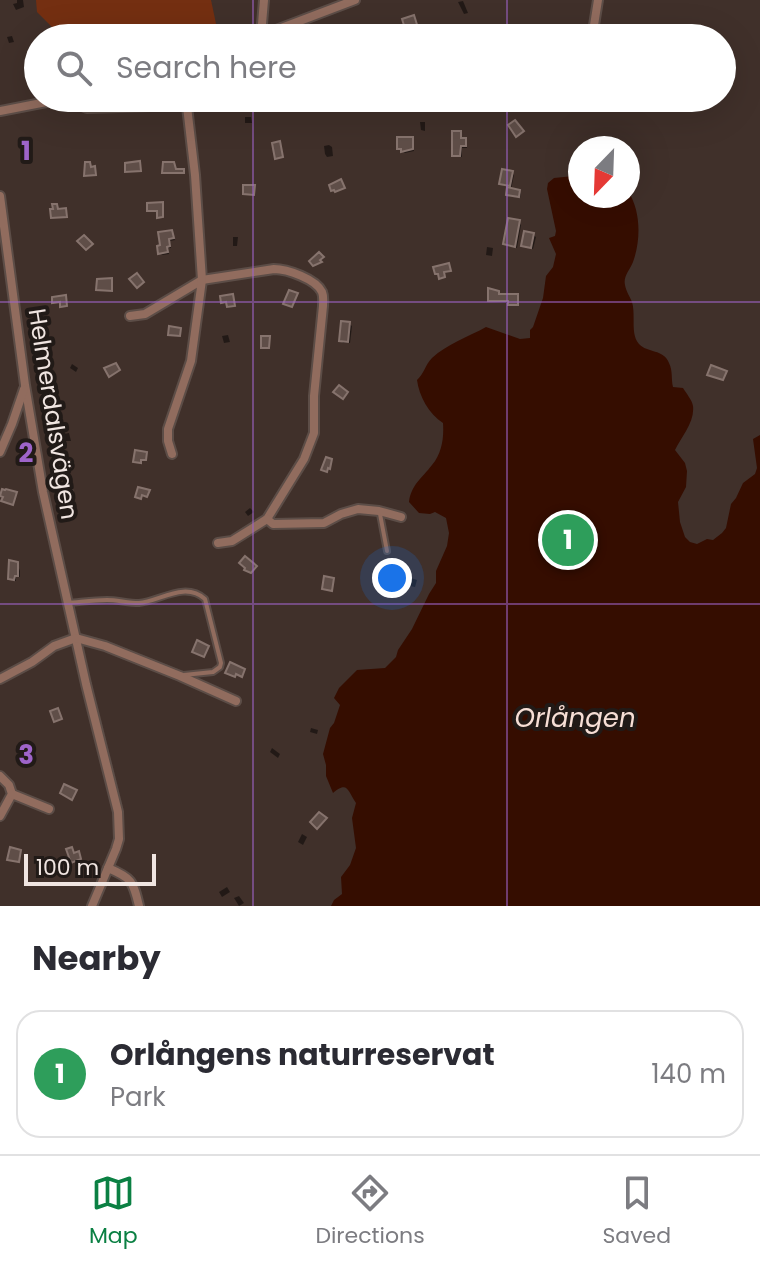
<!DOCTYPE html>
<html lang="en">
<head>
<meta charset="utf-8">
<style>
  :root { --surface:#fff; --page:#f7f7f7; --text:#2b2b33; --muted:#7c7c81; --line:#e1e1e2; --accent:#0b8043 }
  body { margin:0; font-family:Poppins,sans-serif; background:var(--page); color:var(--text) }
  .compass { position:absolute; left:568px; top:136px; width:72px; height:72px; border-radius:50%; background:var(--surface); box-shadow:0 8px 32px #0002; rotate:203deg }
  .scale { position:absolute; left:24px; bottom:20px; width:132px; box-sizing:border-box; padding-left:8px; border:4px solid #f0e5e1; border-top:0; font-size:22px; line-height:28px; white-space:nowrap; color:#f0e5e1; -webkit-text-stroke:6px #211a17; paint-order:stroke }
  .you { position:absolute; left:392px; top:578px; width:28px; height:28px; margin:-20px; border:6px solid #fff; border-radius:50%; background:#1a73e8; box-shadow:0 0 0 12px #1a73e833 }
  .badge { display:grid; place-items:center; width:52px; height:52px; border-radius:50%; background:var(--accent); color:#fff; font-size:26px; font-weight:700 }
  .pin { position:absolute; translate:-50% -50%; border:4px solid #fff; box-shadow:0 2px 8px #0006 }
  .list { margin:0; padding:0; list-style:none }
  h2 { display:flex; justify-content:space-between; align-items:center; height:104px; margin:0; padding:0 32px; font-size:34px }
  h2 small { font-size:26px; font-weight:400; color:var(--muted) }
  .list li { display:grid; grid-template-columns:52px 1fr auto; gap:24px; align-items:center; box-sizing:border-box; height:128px; margin:0 16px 16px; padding:0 16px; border:2px solid var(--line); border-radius:24px }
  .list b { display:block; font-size:30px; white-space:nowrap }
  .list p { margin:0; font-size:26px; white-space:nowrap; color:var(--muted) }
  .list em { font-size:26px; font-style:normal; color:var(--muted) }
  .icon { flex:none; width:44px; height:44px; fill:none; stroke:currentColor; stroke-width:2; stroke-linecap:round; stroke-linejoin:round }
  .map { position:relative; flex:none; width:760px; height:906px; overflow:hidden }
  .search { position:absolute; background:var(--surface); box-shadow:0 8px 32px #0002; left:24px; right:24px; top:24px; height:88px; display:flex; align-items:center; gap:20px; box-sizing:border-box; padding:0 28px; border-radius:44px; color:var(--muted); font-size:30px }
  .sheet { height:248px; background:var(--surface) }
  nav { display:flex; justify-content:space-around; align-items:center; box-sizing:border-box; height:112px; border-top:2px solid var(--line); background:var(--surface); font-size:22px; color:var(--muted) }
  nav a { display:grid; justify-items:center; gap:4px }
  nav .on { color:var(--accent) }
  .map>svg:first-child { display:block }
  .green { fill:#742f11 }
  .water { fill:#350d00 }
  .shadow { fill:#0007 }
  .building { fill:#5f4e48; stroke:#86736d; stroke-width:2 }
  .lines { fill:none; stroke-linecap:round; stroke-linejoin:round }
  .lane-casing { stroke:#5c4d47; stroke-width:8 }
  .street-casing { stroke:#5c4d47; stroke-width:12 }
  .lane { stroke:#916c5e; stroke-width:4 }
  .street { stroke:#916c5e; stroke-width:8 }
  .grid { fill:none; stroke:#9e64c9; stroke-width:2; stroke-opacity:0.55 }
  .labels { text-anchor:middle; stroke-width:8; stroke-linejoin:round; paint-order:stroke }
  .street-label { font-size:24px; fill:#f0e5e1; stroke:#211a17 }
  .water-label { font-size:26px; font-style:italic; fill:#f6ded5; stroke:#211a17 }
  .grid-label { font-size:26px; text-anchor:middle; font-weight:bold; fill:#9e64c9; stroke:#211a17; stroke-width:8; stroke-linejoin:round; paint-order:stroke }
</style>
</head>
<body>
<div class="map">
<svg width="760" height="906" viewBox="0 0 760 906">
  <rect width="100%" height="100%" fill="#40302a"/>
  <path class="green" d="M36,0h175l8,38h-156l-26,-26z"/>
  <path class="water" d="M574,176l6,1v19h48v-5c13,20 13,49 5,71 -3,8 -10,14 -8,23 1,6 5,12 7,17 4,13 -2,32 7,42 8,9 25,5 30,19 4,8 2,16 4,24l10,1c3,5 9,12 10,18 2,16 -12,31 -18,44l10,13 2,8 -1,16 -8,15 2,20 5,15 5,5 7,2 10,-5 6,1 9,-7 4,-5 5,-24 5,-6 7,-15 12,-9 2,-6 -4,-29 7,-4v471h-429l3,-6 8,-6 -1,-17 9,-12 6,-17 -4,-30 4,-15c-9,-13 -8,-22 -23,-10l-7,-17v-11l-3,-11 7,-26 4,-5 6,-18 -6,-7 5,-10 18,-18 28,-2 11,-11 2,-7 14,-21 17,-35 7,-11v-12l11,-25 2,-13 -3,-15 -11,-6 -5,2 -11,-1 -10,-11c2,-17 13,-24 23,-37 10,-12 12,-27 11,-42 -14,-9 -24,-27 -26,-43 7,-6 8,-15 15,-22 15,-14 36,-21 54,-31l34,12 10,-1v-8l3,-3 10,-29 3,-22 7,-9 3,-13 -7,-16 6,-2 1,-5 -9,-42 1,-6 6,-5z"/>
  <g class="shadow">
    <path d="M17,0h6l1,7 -8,3 -3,-6 4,-1z"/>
    <path d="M463,1l5,12 -4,1 -6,-12z"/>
    <path d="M12,36l2,6 -5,1 -2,-6z"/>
    <path d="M245,117h6l1,6h-7z"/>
    <path d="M420,122h5v9l-4,-1z"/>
    <path d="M460,133l2,2v5l5,2v6h-5v9h-6l-2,-2z"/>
    <path d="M412,139l2,2v10l-9,2 -6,-4z"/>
    <path d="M329,145l3,2 1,9 -6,1 -2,-3 -1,-8z"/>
    <path d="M512,173l2,2 -3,15 8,1 2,3 -1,4 -10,-2 -2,-2 1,-8 -7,-3z"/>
    <path d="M519,222l2,3 -4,23 -10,-2 -2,-2z"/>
    <path d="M171,232l4,8 -5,1 1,7h-3l1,6 -7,1 -2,-2z"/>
    <path d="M533,235l3,2 -3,12 -7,-2 -3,-2z"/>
    <path d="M233,237h5l-1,9h-4z"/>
    <path d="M487,247l6,1 -1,8 -6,-1z"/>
    <path d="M498,293l3,3h16l2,2v8h-7l-2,-3 -18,-1 -2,-2z"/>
    <path d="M349,324l3,2 -2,17h-7l-2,-3z"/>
    <path d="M228,335l2,7 -6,1 -2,-7z"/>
    <path d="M72,364l6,4 -2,4 -6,-4z"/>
    <path d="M64,434l5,-1 2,8h-6z"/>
    <path d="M250,508l4,4 -6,4 -3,-4z"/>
    <path d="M17,563l3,8v6h-4v4h-3l-3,-3z"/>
    <path d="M411,578l6,2 -2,7 -5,-1z"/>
    <path d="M311,728l7,2 -1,4 -7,-2z"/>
    <path d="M272,748l8,6 -2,4 -8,-6z"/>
    <path d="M302,834l5,3 -4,8 -5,-3z"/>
    <path d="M227,887l3,5 -8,5 -3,-5z"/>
    <path d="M239,896l5,7 -5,3 -5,-8z"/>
  </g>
  <g class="building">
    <path d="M414,15l5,16 -6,2 1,4 -6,1 -6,-19z"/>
    <path d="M515,120l9,11 -8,6 -8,-12z"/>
    <path d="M452,131h9v7h5v8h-5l-1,10h-8z"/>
    <path d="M397,137h16v12l-12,3v-3h-4z"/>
    <path d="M280,141l3,16 -8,2 -3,-16z"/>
    <path d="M140,161l1,10 -16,1v-9z"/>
    <path d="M85,162h5l1,5 4,-1 1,9 -12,1z"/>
    <path d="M163,162h11l2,7h8v4h-22z"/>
    <path d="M502,169l11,2 -3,15 -11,-2z"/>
    <path d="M341,179l4,9 -10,4 -1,-2 -3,1 -2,-6z"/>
    <path d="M243,185h12l-1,10 -11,-1z"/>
    <path d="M507,187l13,3 -1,7 -13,-2z"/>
    <path d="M163,202v15l-6,1v-7h-10v-8z"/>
    <path d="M52,204h5l1,5 8,-1 1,9 -16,1 -1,-9h3z"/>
    <path d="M508,218l12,2 -5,27 -12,-3z"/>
    <path d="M172,230l2,8 -5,1 1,7 -3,1 1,5 -10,2 -1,-8 3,-1 -2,-13z"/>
    <path d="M524,231l10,2 -3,15 -10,-2z"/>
    <path d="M84,235l9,9 -7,6 -9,-9z"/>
    <path d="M319,252l5,5 -4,3 2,2 -9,4 -4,-5z"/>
    <path d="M449,263l2,8 -7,1 1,5 -6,2 -1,-5h-3l-2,-7z"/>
    <path d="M137,273l7,9 -7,6 -8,-9z"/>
    <path d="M112,278v13l-16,-1 1,-11z"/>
    <path d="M488,288l11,3v3h19v11h-10v-4h-20z"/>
    <path d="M289,290l9,3 -6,14 -9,-3z"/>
    <path d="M233,294l2,12 -8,1 -1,-5 -5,1 -1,-7z"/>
    <path d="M66,295l1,11 -7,1v-5l-8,1v-6z"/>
    <path d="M341,321l9,1 -2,20 -9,-1z"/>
    <path d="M169,326l12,2 -1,8 -12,-1z"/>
    <path d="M261,336h9l-1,12h-8z"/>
    <path d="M116,363l4,7 -11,7 -5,-9z"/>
    <path d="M711,365l16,6 -4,9 -16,-5z"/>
    <path d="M339,385l9,7 -5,7 -10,-7z"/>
    <path d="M135,450l12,2 -1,8h-5v3l-8,-1z"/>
    <path d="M326,457l6,2 -2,10 -2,-1 -1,4 -6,-2z"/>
    <path d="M71,484l2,10 -7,2 -1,-4 -4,1 -1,-6z"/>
    <path d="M138,487l12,3 -3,7 -5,-2 -1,4 -6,-2z"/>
    <path d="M2,489l3,1 1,-1 11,3 -4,13 -12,-4 2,-4 -3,-1z"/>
    <path d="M245,556l12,10 -6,7 -7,-3 1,-2 -6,-5z"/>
    <path d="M9,560l9,2v14h-3l-1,4 -6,-1z"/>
    <path d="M324,576l10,2 -2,13 -10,-2z"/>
    <path d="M197,640l12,6 -5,11 -12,-5z"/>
    <path d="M230,662l15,7 -3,8 -6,-3 -1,3 -10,-4z"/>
    <path d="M58,708l4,11 -8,3 -4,-11z"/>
    <path d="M64,784l13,6 -5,10 -12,-7z"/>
    <path d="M319,812l8,6 -10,11 -7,-7z"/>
    <path d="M10,847l11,3 -2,12 -12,-2z"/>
    <path d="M72,847l2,6 5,-2 2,8 -10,4 -5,-14z"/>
  </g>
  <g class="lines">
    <defs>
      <g id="lane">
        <path d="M380,514l7,37"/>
        <path d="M68,603c13,-1 26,-3 39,-3 10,0 21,3 32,3 21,-2 46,-22 66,-4l16,64 -1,4 -7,5 -29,3"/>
      </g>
      <g id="street">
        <path d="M261,36l3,-36"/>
        <path d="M255,38l100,-38"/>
        <path d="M592,38l6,-38"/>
        <path d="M74,98l1,5 12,5 327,-10"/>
        <path d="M0,111l67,-13"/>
        <path d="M0,196l25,189 18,107 43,192 32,128 1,27 -3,10 -24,57"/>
        <path d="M130,316l15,-2 57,-34 72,-11c13,0 42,10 48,23 2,5 1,9 1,14l-9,90v37l-10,26 -37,60 -35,22 -14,2"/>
        <path d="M0,452l12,-28 12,-35"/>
        <path d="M172,454l-4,-13v-12l23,-68 11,-81 -7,-105 -9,-77"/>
        <path d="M267,519l6,5 51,-1 17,-9 17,-5 21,2 22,6"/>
        <path d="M0,679l32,-17 22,-16 22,-8 29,8 75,30 56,25"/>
        <path d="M0,776l9,9 3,9 -12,22"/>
        <path d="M12,794l37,15"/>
        <path d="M108,868c24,10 25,13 31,38"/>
      </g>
    </defs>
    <use href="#lane" class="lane-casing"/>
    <use href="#street" class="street-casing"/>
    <use href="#lane" class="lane"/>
    <use href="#street" class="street"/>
  </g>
  <path class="grid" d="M253,0v38M507,0v38M253,98v808M507,98v808M0,302h760M0,604h760"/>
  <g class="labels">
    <g class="street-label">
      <text transform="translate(53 414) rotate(81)" y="8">Helmerdalsvägen</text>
    </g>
    <g class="water-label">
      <text x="575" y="727">Orlången</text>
    </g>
  </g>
  <g class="grid-label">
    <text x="26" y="160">1</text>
    <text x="26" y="462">2</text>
    <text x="26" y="764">3</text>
  </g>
</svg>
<svg class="compass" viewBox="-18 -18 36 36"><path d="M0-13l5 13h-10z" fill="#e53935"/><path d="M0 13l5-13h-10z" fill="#7c7c81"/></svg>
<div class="scale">100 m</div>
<div class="you"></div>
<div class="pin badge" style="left:568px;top:540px;background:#2e9e5b">1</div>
<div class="search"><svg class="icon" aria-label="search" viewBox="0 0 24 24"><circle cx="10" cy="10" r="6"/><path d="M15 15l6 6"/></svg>Search here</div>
</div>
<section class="sheet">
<h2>Nearby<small></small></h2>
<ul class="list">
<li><span class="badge" style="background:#2e9e5b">1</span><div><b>Orlångens naturreservat</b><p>Park</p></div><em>140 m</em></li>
</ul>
</section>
<nav>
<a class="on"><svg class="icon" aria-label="map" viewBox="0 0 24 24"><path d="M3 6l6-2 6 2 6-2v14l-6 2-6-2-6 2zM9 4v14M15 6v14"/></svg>Map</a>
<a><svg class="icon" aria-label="directions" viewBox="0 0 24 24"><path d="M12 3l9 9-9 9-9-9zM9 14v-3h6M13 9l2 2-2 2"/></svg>Directions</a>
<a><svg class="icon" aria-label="saved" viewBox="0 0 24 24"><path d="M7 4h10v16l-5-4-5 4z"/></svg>Saved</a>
</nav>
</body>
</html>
